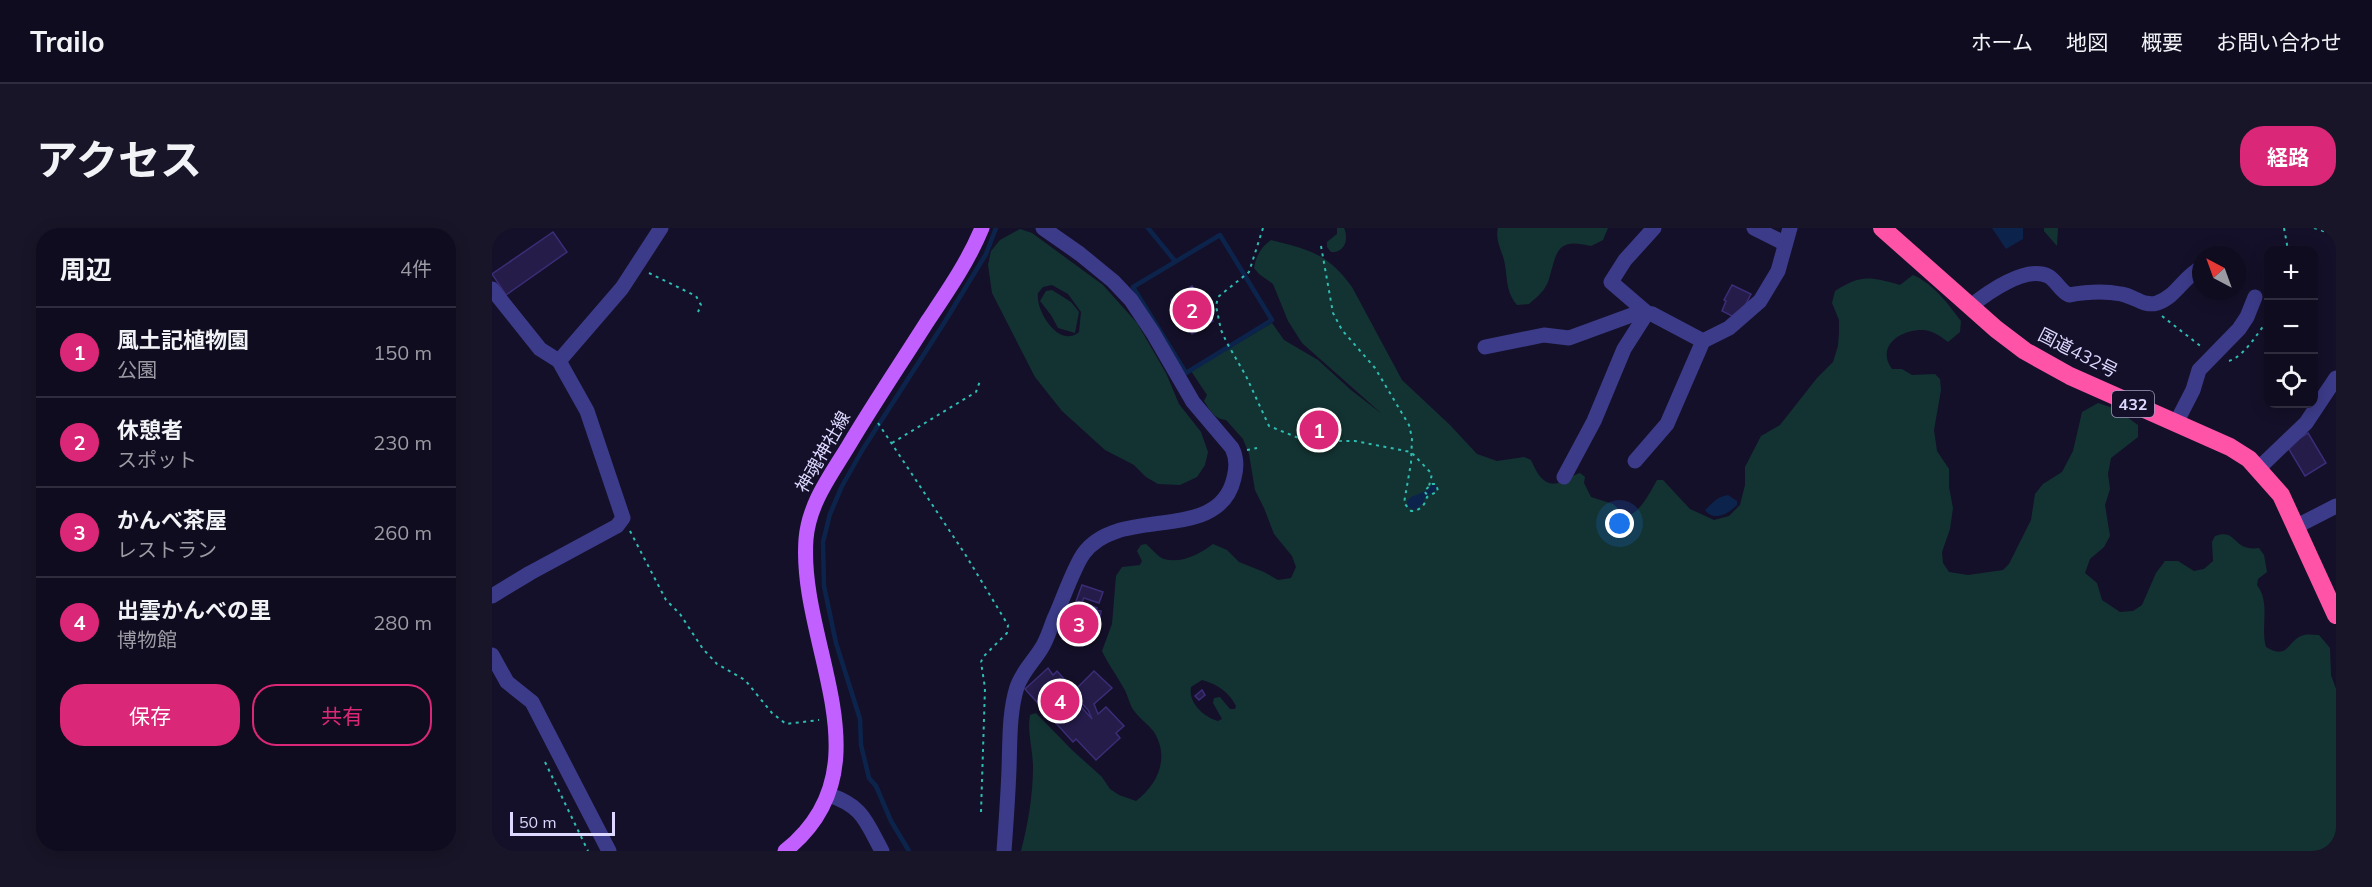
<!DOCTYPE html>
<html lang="ja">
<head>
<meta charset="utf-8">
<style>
  :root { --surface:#0f0c1f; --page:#181528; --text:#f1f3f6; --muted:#9b9ba4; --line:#2f2c3d; --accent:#db2777 }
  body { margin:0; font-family:Mulish,"Noto Sans JP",sans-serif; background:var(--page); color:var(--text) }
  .controls { position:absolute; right:18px; top:18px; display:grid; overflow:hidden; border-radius:12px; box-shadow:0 3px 15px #0003 }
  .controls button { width:54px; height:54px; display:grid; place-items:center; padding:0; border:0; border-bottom:2px solid var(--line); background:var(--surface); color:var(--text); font:30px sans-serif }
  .compass { position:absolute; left:1700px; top:18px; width:54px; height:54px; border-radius:50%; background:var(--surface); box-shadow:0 3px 15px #0003; rotate:319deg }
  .scale { position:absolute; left:18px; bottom:15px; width:105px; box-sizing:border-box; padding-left:6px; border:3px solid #dcd8ff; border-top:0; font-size:16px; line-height:21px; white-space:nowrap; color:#dcd8ff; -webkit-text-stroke:4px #141029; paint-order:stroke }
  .you { position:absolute; left:1128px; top:296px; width:21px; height:21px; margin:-15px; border:4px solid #fff; border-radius:50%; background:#1a73e8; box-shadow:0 0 0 9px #1a73e833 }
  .badge { display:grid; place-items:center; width:39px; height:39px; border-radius:50%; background:var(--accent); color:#fff; font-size:20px; font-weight:700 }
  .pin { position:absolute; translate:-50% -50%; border:3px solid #fff; box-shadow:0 2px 6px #0006 }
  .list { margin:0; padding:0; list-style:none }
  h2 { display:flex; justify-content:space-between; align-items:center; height:78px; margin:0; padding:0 24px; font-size:26px }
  h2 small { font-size:20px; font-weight:400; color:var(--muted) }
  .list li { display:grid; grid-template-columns:39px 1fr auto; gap:18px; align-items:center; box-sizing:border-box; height:90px; padding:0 24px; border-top:2px solid var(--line) }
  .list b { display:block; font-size:22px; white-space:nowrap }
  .list p { margin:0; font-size:20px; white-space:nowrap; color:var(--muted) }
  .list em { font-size:20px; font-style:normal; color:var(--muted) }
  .actions { display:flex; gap:12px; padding:18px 24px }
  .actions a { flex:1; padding:14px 0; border:2px solid var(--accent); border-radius:24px; text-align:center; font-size:21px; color:var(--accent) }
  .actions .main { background:var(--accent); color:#fff }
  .icon { flex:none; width:33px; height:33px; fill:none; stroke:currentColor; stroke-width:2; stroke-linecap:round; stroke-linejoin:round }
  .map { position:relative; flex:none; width:1844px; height:623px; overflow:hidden; border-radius:24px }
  header { display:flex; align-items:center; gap:36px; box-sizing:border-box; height:84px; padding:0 30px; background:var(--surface); border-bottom:2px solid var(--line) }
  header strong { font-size:28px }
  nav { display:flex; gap:33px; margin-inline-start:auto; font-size:21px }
  .intro { display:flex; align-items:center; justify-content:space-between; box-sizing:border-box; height:144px; padding:0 36px }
  h1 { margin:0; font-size:42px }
  .button { padding:15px 27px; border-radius:24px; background:var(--accent); color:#fff; font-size:21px; font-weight:700 }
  main { display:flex; gap:36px; padding:0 36px }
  aside { flex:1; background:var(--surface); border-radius:24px; box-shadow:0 3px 15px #0003 }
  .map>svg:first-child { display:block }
  .green { fill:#133332; fill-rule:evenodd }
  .water { fill:#0c244c }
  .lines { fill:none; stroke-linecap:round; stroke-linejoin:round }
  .stream { stroke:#0c244c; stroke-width:4.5 }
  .building { fill:#251c4a; stroke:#3b2d77; stroke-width:1.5 }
  .path { stroke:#2ebdb2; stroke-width:2; stroke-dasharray:3 4.5; stroke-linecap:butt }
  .minor { stroke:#3c3b89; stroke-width:15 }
  .major { stroke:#c15fff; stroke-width:15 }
  .highway { stroke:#ff53a8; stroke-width:18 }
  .labels { text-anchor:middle; stroke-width:4.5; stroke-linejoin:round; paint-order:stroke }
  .shield { fill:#141029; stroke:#a09cbf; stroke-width:1.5 }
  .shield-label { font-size:16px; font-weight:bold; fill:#dcd8ff }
  .street-label { font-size:18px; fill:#dcd8ff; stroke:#141029 }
</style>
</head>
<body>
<header>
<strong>Trailo</strong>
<nav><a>ホーム</a><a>地図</a><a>概要</a><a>お問い合わせ</a></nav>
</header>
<div class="intro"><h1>アクセス</h1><a class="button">経路</a></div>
<main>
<aside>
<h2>周辺<small>4件</small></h2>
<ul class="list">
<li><span class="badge">1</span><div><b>風土記植物園</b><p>公園</p></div><em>150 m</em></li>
<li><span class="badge">2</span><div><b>休憩者</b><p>スポット</p></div><em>230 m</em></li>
<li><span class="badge">3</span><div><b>かんべ茶屋</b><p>レストラン</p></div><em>260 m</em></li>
<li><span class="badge">4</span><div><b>出雲かんべの里</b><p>博物館</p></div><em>280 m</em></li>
</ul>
<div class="actions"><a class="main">保存</a><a>共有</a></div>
</aside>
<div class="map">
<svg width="1844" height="623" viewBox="0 0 1844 623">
  <rect width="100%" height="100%" fill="#141029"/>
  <g class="green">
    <path d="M845,0h7c5,11 1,25 -13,24l-4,-5v-5l10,-8z"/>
    <path d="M1006,0h110l-5,12 -12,6c-35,-9 -34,6 -42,33 -3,11 -12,18 -20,25l-12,1c-12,-14 -9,-28 -13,-45 -3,-11 -9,-21 -6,-32z"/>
    <path d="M1552,0h14l-1,18 -13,-15z"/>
    <path d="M528,1l12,4 71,52 34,38 29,50 13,31 22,28 7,20 -3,13 -8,12 -17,8 -22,-1 -12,-7 -12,-12 -29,-15 -43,-39 -27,-34 -43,-84 -4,-28 3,-14 9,-11zM560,57l16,9 13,18 -2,20c-20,17 -44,-22 -41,-39l5,-6z"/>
    <path d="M779,12c39,10 56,13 81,47l50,93 48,45 27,29 20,7 27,-4 7,3c5,11 12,27 27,23 7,-1 14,-8 22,-10l5,4 -1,6 7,14 22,7 13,12c14,-2 24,-24 31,-36h6l27,29 24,11 15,-4 11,-11 5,-20v-18l16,-31 19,-11 37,-47 16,-16 5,-16 1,-13v-13l-7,-17 3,-12c27,-17 35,-14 65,-6l13,-10c21,9 35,29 48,46l-1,11 -12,10c-8,-6 -16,-12 -26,-12 -23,0 -46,17 -30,39h10l10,6 23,-1 5,5 1,11 -7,40 3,21 12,18v18l4,21 -3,21 -8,23 1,11 6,9 19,3 35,-5 6,-6 22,-44 4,-26 8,-10 19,-12 11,-21 9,-39 16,-9 18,6 22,16v12l-27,21 -3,16 2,15 -5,16 5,31 -6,11 -14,12 -5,14 12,10 5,17 18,12 13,-1 9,-6 14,-32 9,-12h13l16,10 10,-2 9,-8 -1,-19 3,-6c23,-8 17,16 44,12l5,7 3,17 -9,7 -1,6c14,19 3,41 9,62 24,14 20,-7 38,-12 4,-1 10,0 15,0l11,13 1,27 5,14v162h-1315c7,-27 12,-56 12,-84 0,-17 -6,-35 -3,-52l6,-2 36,37 30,27 8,12 9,6 17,6c22,-17 34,-43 18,-69 -5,-7 -14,-13 -19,-20 -6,-7 -7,-18 -12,-25 -7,-13 -15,-23 -21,-36l10,-27 4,-48 6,-9 18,-2 2,-4 -5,-10 4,-6 5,-1c5,4 12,13 18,15 17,5 36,-5 49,-15l14,6 12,12 25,10 14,8 13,-2 5,-11 -4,-11 -18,-22 -10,-26 -9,-18 -6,-36 -6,-15 -17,-19c-12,-1 -16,-10 -22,-19l3,-6 -16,-24 81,-48 12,17 34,20 33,30 31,24 -80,-71 -14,-22 -15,-37 -14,-10 -5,-6c2,-12 7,-21 17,-28zM710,452c15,4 27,12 34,26l-1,3h-5l-10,-12 -6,1 -1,5 9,16 -4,2c-14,-4 -30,-18 -27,-34z"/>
    <path d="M560,62l19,12 8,10 -4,21 -17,-5 -7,-13 -11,-14 6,-10z"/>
  </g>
  <g class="water">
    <path d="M1500,0h31v11l-17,10z"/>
    <path d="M940,257h4l2,4 -13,8 -1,6 -9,7 -7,-3 -1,-6 4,-4 15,-6z"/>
    <path d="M1236,267l9,6v4c-9,9 -23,17 -32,5 8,-7 11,-13 23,-15z"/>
  </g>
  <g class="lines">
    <g class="stream">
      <path d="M656,0l27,33"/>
      <path d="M728,7l52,85 -86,53 -53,-86z"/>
      <path d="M417,623l-18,-30 -15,-35 -7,-8 -8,-33 -1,-26 -24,-76 -12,-57 -1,-44 7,-28 12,-28 21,-37 81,-126 42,-69 10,-26"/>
    </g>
  </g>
  <g class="building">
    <path d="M61,4l14,20 -61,43 -14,-21z"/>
    <path d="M1240,57l19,9 -13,25 -16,-8 4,-10 -2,-1z"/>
    <path d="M700,58l21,35 -21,13 -21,-34z"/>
    <path d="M1816,205l18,30 -21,13 -18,-30z"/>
    <path d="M590,357l21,7 -4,11 -15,-5 -2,4 15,6 -15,38 -20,-7z"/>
    <path d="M604,382l5,1 -2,14h-5z"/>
    <path d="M556,440l5,7 4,-4 9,10 -4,4 30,34 -4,-9 -16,-17 22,-22 18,17 -18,16 4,10 8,-7 18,19 -8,7 4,5 -24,22 -20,-21 -3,3 -48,-53z"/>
    <path d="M710,462l3,5 -6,5 -4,-4z"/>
  </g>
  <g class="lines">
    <g class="path">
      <path d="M771,0l-14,44 -31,25 -2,9 5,24 6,13 19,33 23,50 37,15h49l56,11 21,22 -3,12"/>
      <path d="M1792,0l4,22"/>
      <path d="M1822,0l22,7"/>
      <path d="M829,18l12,67 9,17 33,38 34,57 3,13 -1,25 -7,40 7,8c9,0 14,-6 16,-14l11,-6 -2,-7h-4l-8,7 4,5"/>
      <path d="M157,45l47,23 5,9 -3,7"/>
      <path d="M1670,88l41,32"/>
      <path d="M1737,133c16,-5 29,-29 39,-41"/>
      <path d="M386,195l87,131 43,71 -1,8 -24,24 -2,5 4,26 -4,124"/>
      <path d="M400,215l84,-51 4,-11"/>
      <path d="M755,222l10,-2"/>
      <path d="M138,303l36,69 14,14 23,35 14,15 28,16 27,33 14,11 33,-4"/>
      <path d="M53,534l43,89"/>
    </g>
    <g class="minor">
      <path d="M1262,0l30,15"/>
      <path d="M0,61l48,60 19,12 28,50 36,107 -6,8 -87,47 -38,23"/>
      <path d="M1479,78c16,-13 55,-41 77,-30 9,5 12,15 21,19 17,-3 36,-4 52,-1 13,2 23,13 36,9 19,-6 27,-27 44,-35"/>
      <path d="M993,119l59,-12 25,3 71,-26 12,2 51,27"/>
      <path d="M67,133l63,-73 39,-60"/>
      <path d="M1684,195l17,-33 6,-20 40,-41 8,-12 8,-20"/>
      <path d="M1143,233l32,-37 36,-83 26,-13 31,-27 18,-30 12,-43"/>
      <path d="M1767,240l47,-45 30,-45"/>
      <path d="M1072,249l30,-56 30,-72 23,-36 -36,-31 14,-22 29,-32"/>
      <path d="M1805,298l39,-20"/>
      <path d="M0,427l15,27 25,20 77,149"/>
      <path d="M337,567c34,11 37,27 53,56"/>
      <path d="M512,623c2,-27 4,-55 5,-82 1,-27 0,-57 8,-82 5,-15 16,-25 24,-38 6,-9 9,-20 13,-30 8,-17 20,-53 30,-66 36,-49 135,-8 150,-75 3,-11 3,-20 -2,-30l-39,-46 -40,-69 -22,-33 -18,-19 -33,-27 -37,-26"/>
    </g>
    <path class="major" d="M293,623c106,-84 13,-206 21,-312 3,-36 25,-64 43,-94 25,-42 52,-82 78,-123 20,-30 41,-60 55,-94"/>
    <path class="highway" d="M1390,0l114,101 29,22 45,25 160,71 19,12 32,36 55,120"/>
  </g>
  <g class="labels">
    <rect class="shield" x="1620" y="163" width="42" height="26" rx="4.5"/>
    <g class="shield-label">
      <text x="1641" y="182">432</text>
    </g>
    <g class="street-label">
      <text transform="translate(1586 125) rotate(27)" y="6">国道432号</text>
      <text transform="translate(331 224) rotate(-60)" y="6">神魂神社線</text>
    </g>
  </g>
</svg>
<div class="controls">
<button>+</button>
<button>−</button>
<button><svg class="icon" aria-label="locate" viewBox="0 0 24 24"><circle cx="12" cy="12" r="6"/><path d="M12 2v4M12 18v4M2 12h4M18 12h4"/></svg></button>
</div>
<svg class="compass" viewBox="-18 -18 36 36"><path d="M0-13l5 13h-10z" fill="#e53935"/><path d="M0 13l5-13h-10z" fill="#9b9ba4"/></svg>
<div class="scale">50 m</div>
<div class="you"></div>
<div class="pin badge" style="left:827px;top:202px">1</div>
<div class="pin badge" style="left:700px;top:82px">2</div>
<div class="pin badge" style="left:587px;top:396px">3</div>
<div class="pin badge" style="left:568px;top:473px">4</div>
</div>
</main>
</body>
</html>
